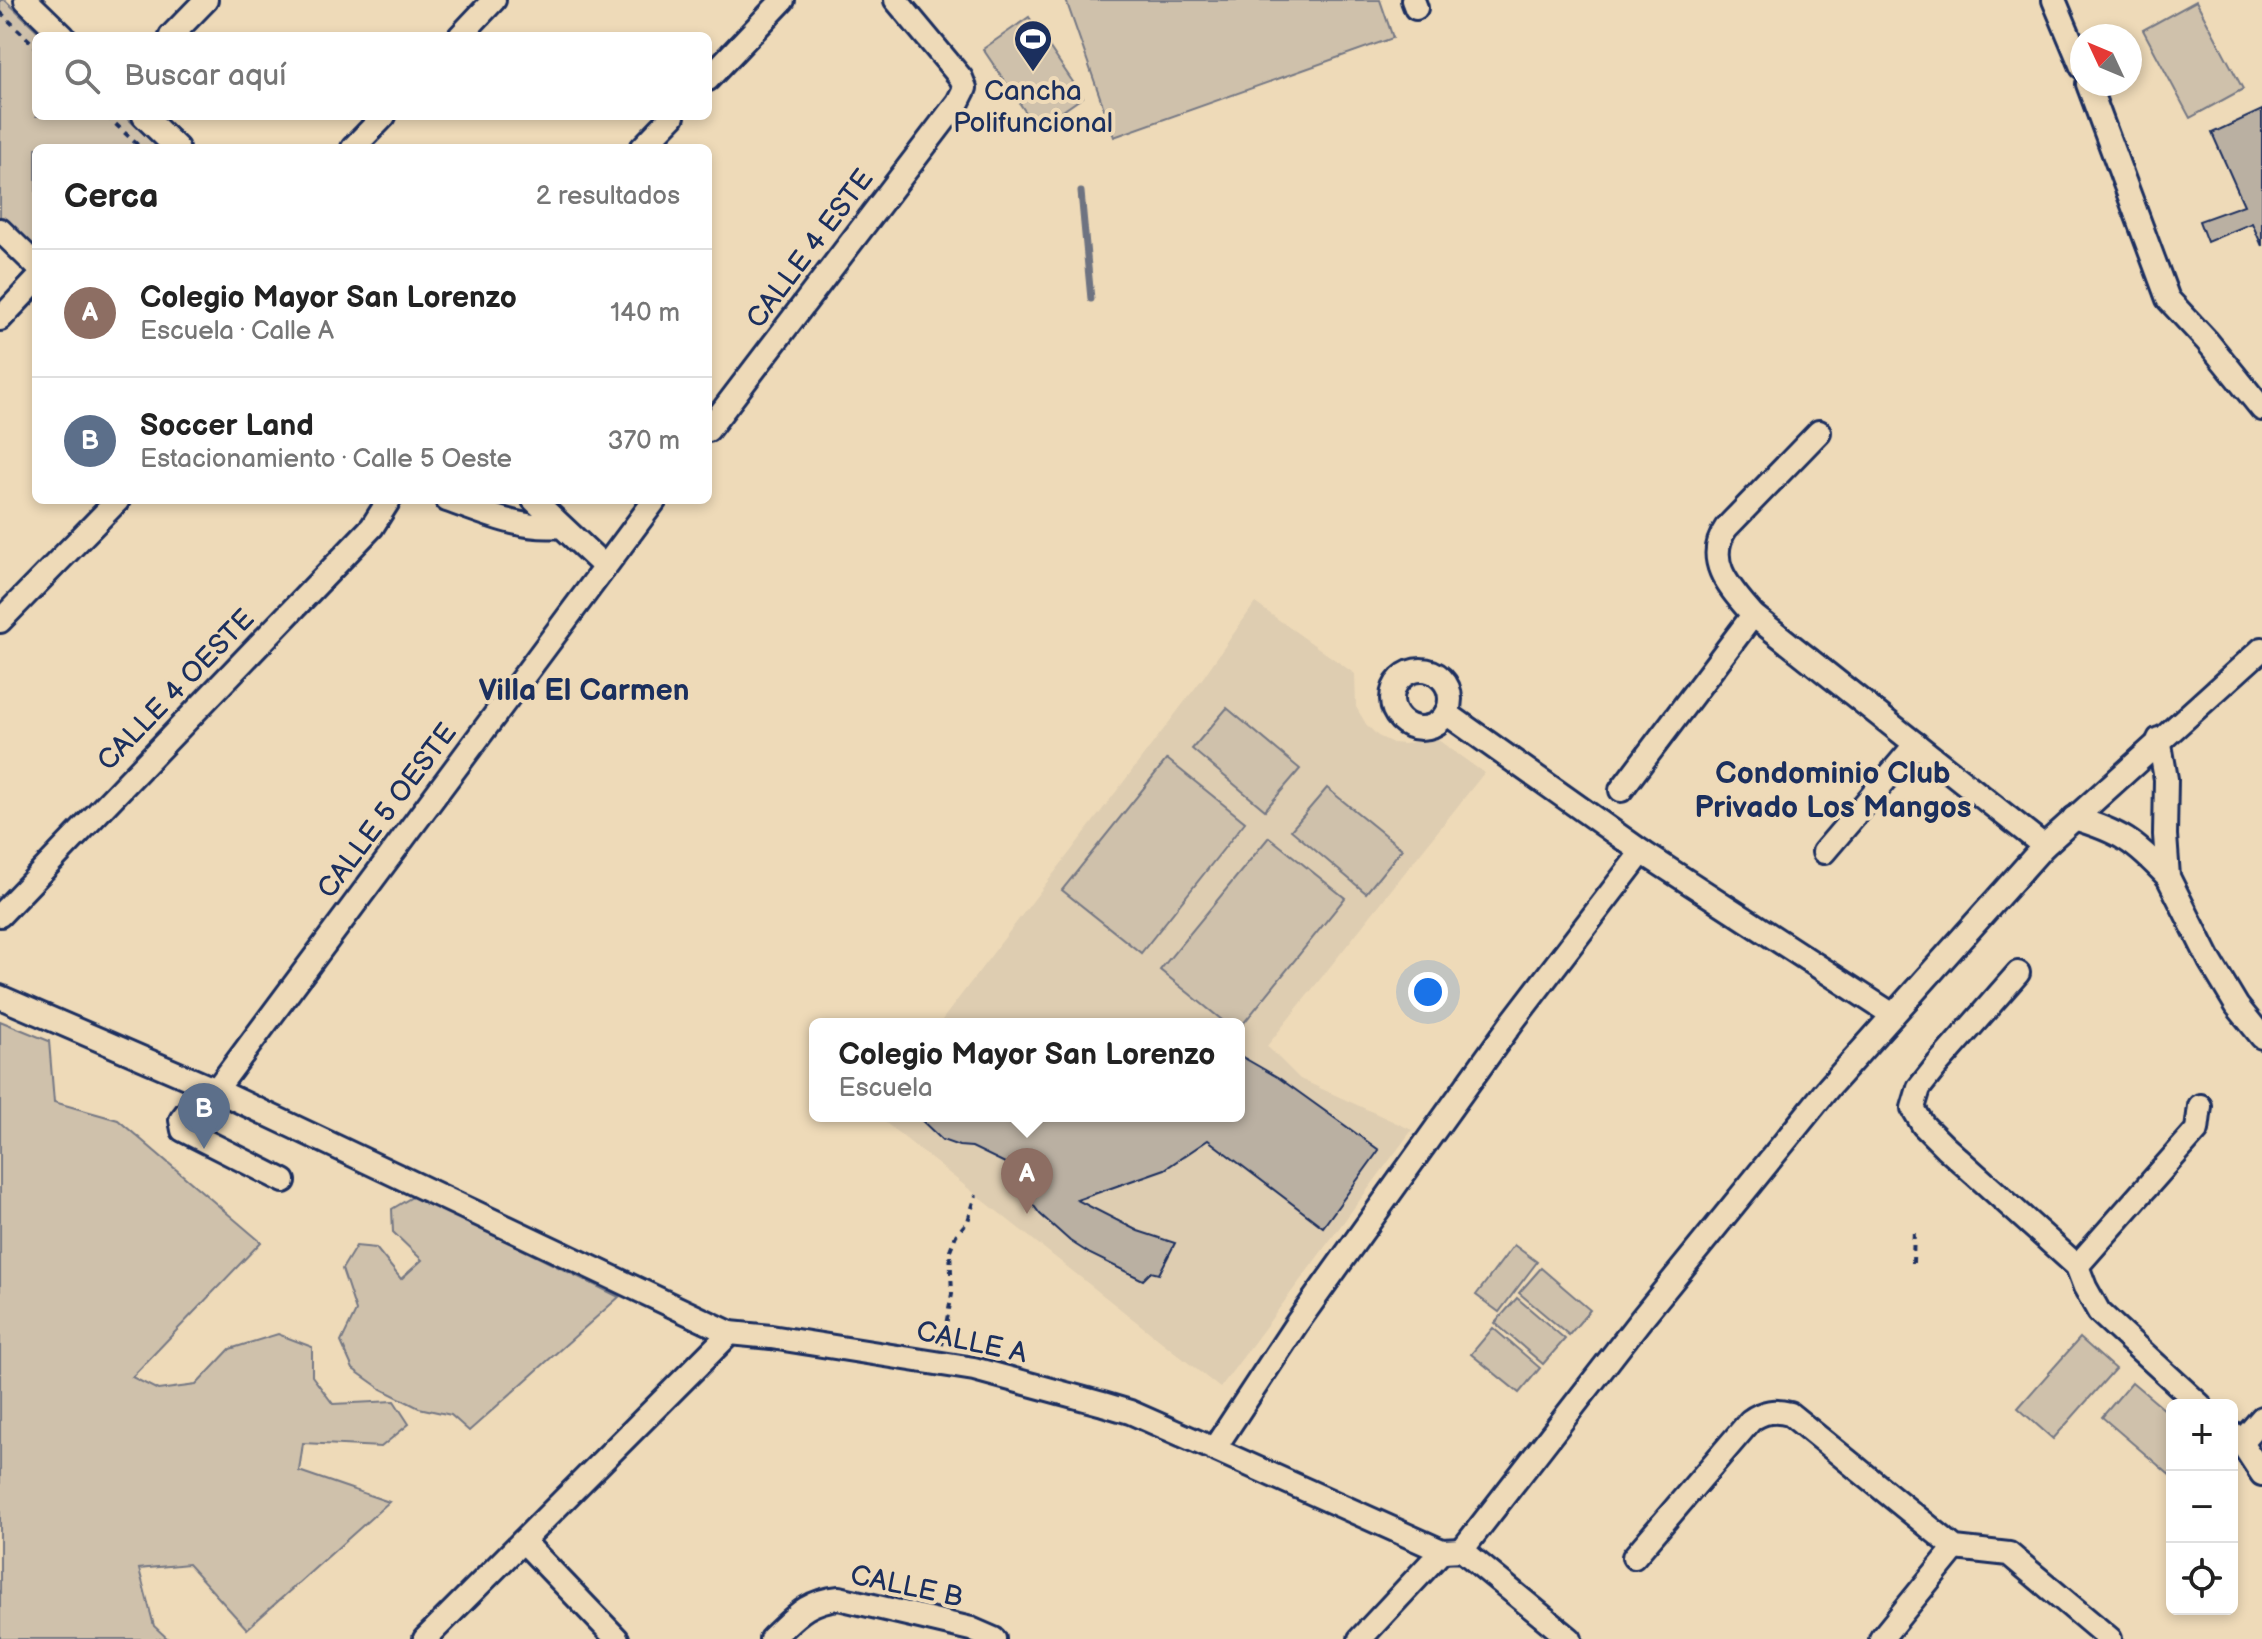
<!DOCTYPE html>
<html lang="es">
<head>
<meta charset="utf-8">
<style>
  :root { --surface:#fff; --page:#f6f6f6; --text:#222; --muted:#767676; --line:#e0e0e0; --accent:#db2777 }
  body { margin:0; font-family:"Balsamiq Sans",sans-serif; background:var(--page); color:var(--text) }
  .controls { position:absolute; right:24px; bottom:24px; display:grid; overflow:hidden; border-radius:12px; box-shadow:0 4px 12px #0003 }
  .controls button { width:72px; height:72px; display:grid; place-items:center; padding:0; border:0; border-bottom:2px solid var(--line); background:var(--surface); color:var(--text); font:40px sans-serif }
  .compass { position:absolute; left:2070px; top:24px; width:72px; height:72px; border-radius:50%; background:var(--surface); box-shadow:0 4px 12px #0003; rotate:314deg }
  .you { position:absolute; left:1428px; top:992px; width:28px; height:28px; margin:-20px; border:6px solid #fff; border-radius:50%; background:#1a73e8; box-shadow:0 0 0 12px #1a73e833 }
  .badge { display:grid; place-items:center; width:52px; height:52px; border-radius:50%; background:var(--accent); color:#fff; font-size:26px; font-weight:700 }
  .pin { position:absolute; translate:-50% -66px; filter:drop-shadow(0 2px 4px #0008) }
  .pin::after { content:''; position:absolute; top:42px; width:28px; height:24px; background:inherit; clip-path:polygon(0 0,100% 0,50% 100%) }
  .popup { position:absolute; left:809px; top:1018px; width:436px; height:104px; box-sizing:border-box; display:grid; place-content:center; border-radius:12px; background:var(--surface); filter:drop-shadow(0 2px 6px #0005); font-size:26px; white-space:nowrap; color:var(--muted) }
  .popup b { font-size:30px; color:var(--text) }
  .popup::after { content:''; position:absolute; left:50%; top:100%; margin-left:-16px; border:16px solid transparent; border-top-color:var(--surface) }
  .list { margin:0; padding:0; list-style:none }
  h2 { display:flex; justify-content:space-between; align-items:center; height:104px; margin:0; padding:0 32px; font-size:34px }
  h2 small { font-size:26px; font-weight:400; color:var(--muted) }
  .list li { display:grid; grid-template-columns:52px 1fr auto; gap:24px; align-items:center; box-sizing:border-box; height:128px; padding:0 32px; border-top:2px solid var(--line) }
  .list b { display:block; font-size:30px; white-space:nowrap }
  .list p { margin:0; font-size:26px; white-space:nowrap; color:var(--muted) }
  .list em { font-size:26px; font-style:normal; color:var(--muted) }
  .icon { flex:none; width:44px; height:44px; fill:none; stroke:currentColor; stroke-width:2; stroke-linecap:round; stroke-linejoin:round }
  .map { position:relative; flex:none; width:2262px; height:1639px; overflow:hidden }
  .search { position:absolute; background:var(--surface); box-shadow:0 4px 12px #0003; left:32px; top:32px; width:680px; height:88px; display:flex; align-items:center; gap:20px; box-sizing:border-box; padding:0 28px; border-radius:12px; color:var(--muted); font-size:30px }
  .panel { position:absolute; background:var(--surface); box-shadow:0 4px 12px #0003; left:32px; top:144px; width:680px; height:360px; border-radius:12px }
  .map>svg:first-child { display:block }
  .built { fill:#decdb1 }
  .green { fill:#cfc1ab; stroke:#757884; stroke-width:2 }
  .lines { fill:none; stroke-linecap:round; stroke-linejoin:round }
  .stream { stroke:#6e7381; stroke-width:7 }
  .building { fill:#bab0a2; stroke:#1b2f5e; stroke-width:2 }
  .minor-casing { stroke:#1b2f5e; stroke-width:28 }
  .path { stroke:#1b2f5e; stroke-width:4; stroke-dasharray:6 6; stroke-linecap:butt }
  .minor { stroke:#eedab8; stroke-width:22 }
  .labels { text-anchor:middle; stroke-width:8; stroke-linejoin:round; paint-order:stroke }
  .poi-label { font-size:28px; fill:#1b2f5e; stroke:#eedab8 }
  .street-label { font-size:28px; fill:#1b2f5e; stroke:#eedab8 }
  .neighbourhood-label { font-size:30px; font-weight:bold; fill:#1b2f5e; stroke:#eedab8 }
</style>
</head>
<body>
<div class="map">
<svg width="2262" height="1639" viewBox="0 0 2262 1639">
  <rect width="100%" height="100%" fill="#eedab8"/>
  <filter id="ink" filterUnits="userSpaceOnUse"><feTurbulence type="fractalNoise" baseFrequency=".0125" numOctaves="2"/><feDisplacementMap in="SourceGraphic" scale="16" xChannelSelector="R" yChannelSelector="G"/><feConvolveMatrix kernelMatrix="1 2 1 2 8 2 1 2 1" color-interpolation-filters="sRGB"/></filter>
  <g filter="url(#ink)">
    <path class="built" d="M1255,603l100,71 1,33 10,17 12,12 15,7 11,1 30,-7 50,36 -217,273 33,33 112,51 -192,258 -343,-272h362v-92h-300l263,-345z"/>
    <g class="green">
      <path d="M0,0h5l38,36h-7v80h89l34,32h-123v104l-36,-33z"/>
      <path d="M1066,0h314l13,38 -279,99z"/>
      <path d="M2196,1l47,88 -53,29 -47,-88z"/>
      <path d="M1029,17l54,80 -46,32 -54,-80z"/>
      <path d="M1227,708l73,61 -35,41 -73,-61z"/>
      <path d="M1167,759l78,63 -104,131 -79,-63z"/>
      <path d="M1327,788l75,61 -36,44 -75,-63z"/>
      <path d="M1269,837l76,61 -106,131v-5h-12l-67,-54z"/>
      <path d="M0,1021l49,20 5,61 64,18 143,122 -129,135 26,13 38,-5 34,-36 48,-15 34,13v29l21,28 61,-3 15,23 -28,23 -78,-4 -4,28 90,31 -142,127 -59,-65 -49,5 15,57 14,13h-168z"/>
      <path d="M414,1196l205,101 -150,134 -18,-16 -32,-7 -38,-19 -28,-20 -12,-27 15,-31 -14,-42 14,-23 20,2 25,31 21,-19 -29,-28 -1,-23z"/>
      <path d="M1514,1245l23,17 -38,50 -23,-17z"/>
      <path d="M1541,1268l49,42 -21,25 -50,-42z"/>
      <path d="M1517,1298l48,41 -22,25 -48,-41z"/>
      <path d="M1493,1328l47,40 -21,25 -48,-39z"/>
      <path d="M2080,1338l35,31 -62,70 -35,-31z"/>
      <path d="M2132,1382l40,34v61l-70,-60z"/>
    </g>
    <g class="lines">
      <path class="stream" d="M1081,192l10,107"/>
    </g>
    <g class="building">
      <path d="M2262,110v136l-10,-23 -45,19 -8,-21 45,-16 -32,-72z"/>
      <path d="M1239,1055l40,23 100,72 -56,77 -115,-87 -43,29 -88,31 61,31 37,12 -16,31 -8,-2 -8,8 -53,-26 -20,-13 -30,-27 -18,-24 22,-8 -72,-35 -13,-1 -17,-6 -25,-24h322z"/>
    </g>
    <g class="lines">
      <defs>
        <g id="minor">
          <path d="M26,0l37,36"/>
          <path d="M1413,0l3,8"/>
          <path d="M2054,0l28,67"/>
          <path d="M171,36l35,-36"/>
          <path d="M460,36l34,-36"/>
          <path d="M708,79l75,-79"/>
          <path d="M2088,84l80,215 39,42 55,68"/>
          <path d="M144,116l33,32"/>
          <path d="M353,148l31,-32"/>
          <path d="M642,148l31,-32"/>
          <path d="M0,230l36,35"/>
          <path d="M0,319l36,-38"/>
          <path d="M708,430l250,-328 7,-14 -4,-10 -65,-78"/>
          <path d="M1819,432l-93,96c-23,34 6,62 27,87l291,231"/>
          <path d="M447,500c38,13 73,30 113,26"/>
          <path d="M534,500l70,66"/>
          <path d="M0,621l118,-121"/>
          <circle cx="1421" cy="699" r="29"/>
          <path d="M1446,713l196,139 251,163"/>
          <path d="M2159,739l7,40 -1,56 3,42 42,84 27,45 25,31"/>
          <path d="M1621,790l132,-175"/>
          <path d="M2074,818c47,14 61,24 94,59"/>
          <path d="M1824,852l92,-108"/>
          <path d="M0,915l372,-388 17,-27"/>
          <path d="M2018,973l-80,91 -19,24 -6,20 10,17 22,22 132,119 8,21 14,25 101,93"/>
          <path d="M0,997l216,93 514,243 41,4 203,32 129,35 27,8 84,37 228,102 20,-1 108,89"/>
          <path d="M207,1086l-26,34 2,10 101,51"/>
          <path d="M216,1090l439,-590"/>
          <path d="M2077,1266l120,-136 3,-24"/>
          <path d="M2232,1433l9,9 21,32"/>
          <path d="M2241,1442l21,-24"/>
          <path d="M1214,1449l83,-126 216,-302 129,-169"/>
          <path d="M523,1541l94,98"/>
          <path d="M1462,1550l180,-232 187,-231 215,-241 218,-197"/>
          <path d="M1634,1557l116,-136c13,-10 25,-11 40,-7l165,134 54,6 101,85"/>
          <path d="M425,1639l305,-306"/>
          <path d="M771,1639c23,-21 35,-38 68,-41l132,31 23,10"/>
          <path d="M1360,1639l82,-88"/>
          <path d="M1881,1639l74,-91"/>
        </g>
      </defs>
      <use href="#minor" class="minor-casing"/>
      <g class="path">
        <path d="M0,12l36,35"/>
        <path d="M107,116l34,32"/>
        <path d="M1913,1263l1,-36"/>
        <path d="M942,1345l10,-51 -2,-44 6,-15 12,-14 8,-26"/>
      </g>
      <use href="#minor" class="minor"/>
    </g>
  </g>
  <defs>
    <symbol id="stadium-pin" viewBox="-11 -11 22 30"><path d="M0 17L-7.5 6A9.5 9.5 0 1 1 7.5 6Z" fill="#1b2f5e" stroke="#eedab8"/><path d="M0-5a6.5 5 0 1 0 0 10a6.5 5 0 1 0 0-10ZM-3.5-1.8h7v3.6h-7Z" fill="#fff"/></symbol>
  </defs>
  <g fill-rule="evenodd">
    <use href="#stadium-pin" x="1011" y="17" width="44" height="60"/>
  </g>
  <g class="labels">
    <g class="poi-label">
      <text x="1033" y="100">Cancha<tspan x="1033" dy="32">Polifuncional</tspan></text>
    </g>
    <g class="street-label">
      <text transform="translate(809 248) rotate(-53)" y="10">CALLE 4 ESTE</text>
      <text transform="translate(175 689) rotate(-46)" y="10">CALLE 4 OESTE</text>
      <text transform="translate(386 810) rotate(-53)" y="10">CALLE 5 OESTE</text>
      <text transform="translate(972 1341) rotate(12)" y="10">CALLE A</text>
      <text transform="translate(907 1585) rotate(12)" y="10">CALLE B</text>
    </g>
    <g class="neighbourhood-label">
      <text x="584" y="700">Villa El Carmen</text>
      <text x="1833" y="783">Condominio Club<tspan x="1833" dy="34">Privado Los Mangos</tspan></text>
    </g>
  </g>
</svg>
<div class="controls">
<button>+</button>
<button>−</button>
<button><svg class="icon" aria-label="locate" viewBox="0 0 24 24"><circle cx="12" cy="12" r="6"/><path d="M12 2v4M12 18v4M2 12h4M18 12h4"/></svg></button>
</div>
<svg class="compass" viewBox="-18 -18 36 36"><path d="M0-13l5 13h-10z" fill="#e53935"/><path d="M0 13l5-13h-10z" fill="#767676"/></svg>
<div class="you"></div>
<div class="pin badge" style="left:1027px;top:1214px;background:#8d6e63">A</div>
<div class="popup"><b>Colegio Mayor San Lorenzo</b>Escuela</div>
<div class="pin badge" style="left:204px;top:1149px;background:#5c6f8a">B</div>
<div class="search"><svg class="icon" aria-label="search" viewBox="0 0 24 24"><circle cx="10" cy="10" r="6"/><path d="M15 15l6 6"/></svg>Buscar aquí</div>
<section class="panel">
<h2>Cerca<small>2 resultados</small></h2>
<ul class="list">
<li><span class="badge" style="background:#8d6e63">A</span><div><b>Colegio Mayor San Lorenzo</b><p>Escuela · Calle A</p></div><em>140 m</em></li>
<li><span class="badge" style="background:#5c6f8a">B</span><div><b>Soccer Land</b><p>Estacionamiento · Calle 5 Oeste</p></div><em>370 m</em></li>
</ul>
</section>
</div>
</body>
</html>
